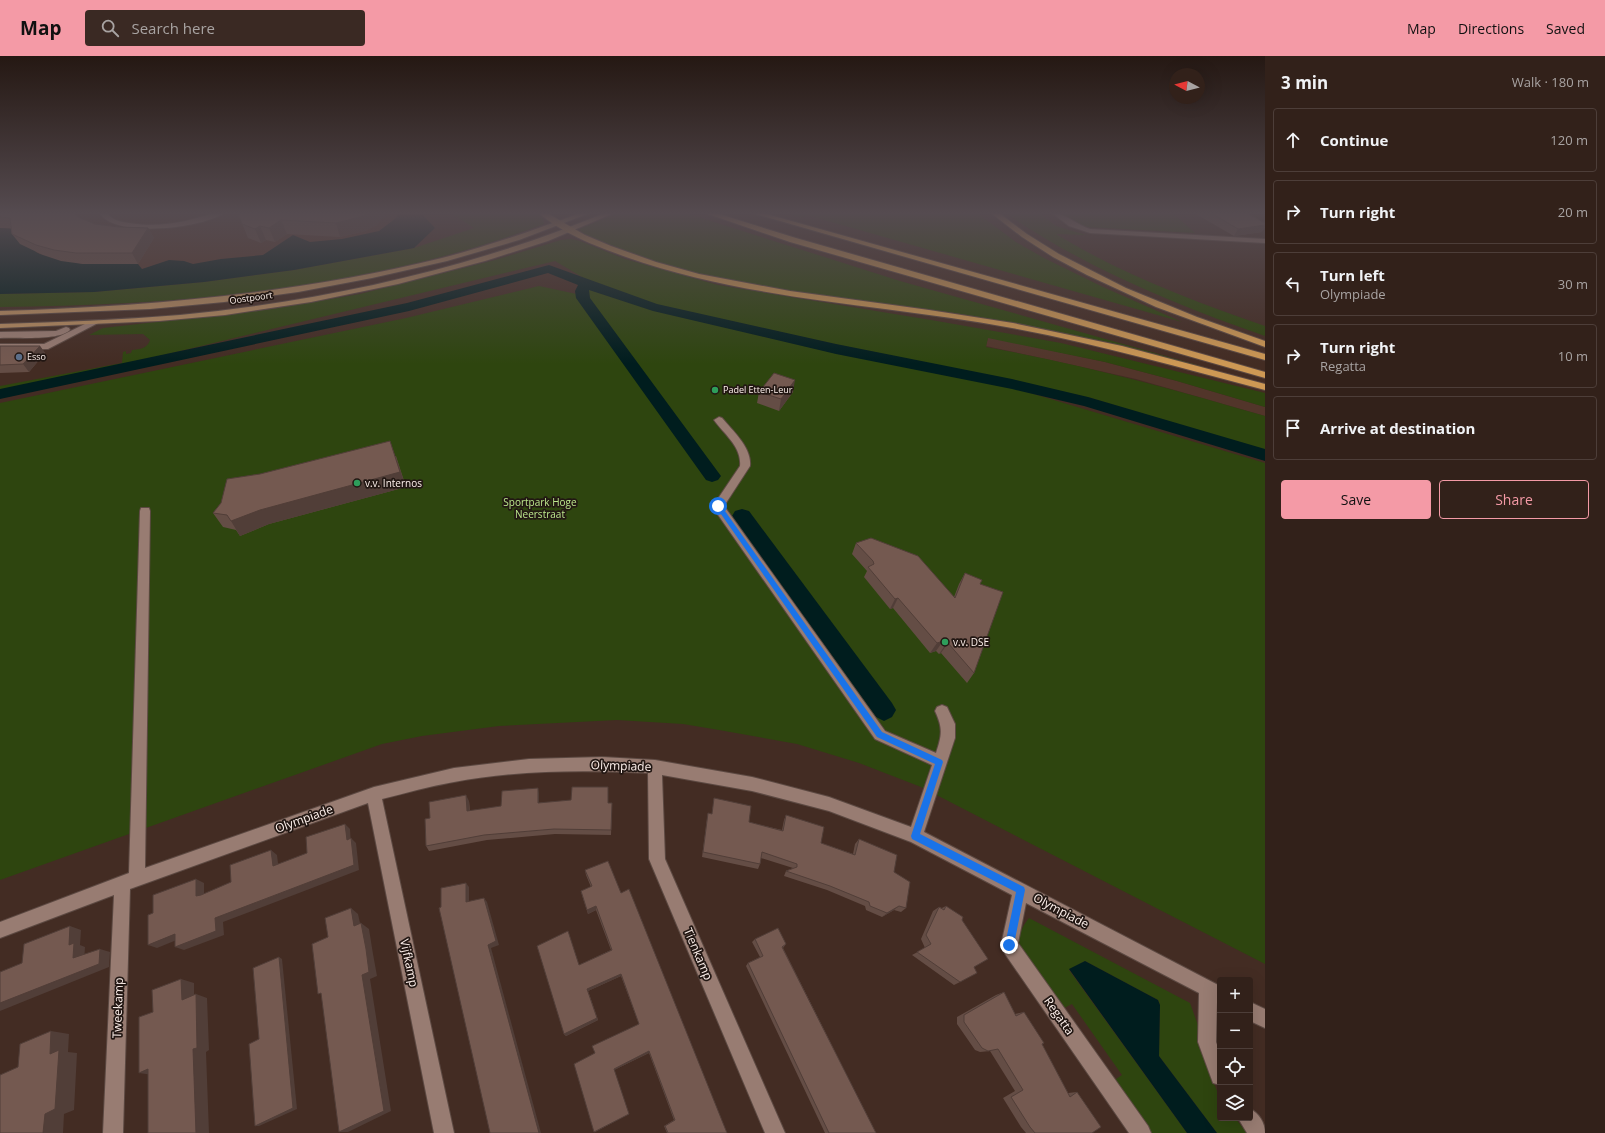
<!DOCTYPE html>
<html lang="en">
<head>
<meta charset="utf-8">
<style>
  :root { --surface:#32211a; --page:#3a2923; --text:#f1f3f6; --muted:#a8a3a2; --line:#4d3e39; --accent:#f49aa6 }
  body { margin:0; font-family:"Open Sans",sans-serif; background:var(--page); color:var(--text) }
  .controls { position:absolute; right:12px; bottom:12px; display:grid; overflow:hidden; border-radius:4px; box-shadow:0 4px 16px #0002 }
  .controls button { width:36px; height:36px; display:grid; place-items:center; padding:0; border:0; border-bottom:1px solid var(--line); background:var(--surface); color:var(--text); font:20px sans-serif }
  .compass { position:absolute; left:1169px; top:12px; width:36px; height:36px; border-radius:50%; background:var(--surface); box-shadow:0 4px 16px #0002; rotate:277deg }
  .stop { position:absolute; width:12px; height:12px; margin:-9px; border:3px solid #1a73e8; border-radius:50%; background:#fff }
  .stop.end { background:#1a73e8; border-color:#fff; box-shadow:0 1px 4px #0008 }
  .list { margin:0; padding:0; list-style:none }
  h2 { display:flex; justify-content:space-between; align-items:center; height:52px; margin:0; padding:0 16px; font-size:17px }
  h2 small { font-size:13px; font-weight:400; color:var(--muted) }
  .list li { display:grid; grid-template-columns:26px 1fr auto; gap:12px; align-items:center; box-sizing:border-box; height:64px; margin:0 8px 8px; padding:0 8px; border:1px solid var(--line); border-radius:4px }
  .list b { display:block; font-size:15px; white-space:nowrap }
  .list p { margin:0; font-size:13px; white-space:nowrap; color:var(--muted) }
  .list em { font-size:13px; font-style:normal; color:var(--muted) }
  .actions { display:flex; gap:8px; padding:12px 16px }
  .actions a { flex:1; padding:9px 0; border:1px solid var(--accent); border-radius:4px; text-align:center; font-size:14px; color:var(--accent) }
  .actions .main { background:var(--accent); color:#111 }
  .icon { flex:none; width:22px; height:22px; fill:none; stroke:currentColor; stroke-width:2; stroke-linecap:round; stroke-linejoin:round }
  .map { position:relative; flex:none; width:1265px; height:1077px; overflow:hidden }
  header { display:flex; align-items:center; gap:24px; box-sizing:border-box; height:56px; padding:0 20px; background:var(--accent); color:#111 }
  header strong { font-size:19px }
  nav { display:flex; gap:22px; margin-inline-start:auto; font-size:14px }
  .search { width:280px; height:36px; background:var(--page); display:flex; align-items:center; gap:10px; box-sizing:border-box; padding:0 14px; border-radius:4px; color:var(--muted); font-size:15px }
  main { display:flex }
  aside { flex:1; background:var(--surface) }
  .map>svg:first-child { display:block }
  .built { fill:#52352a }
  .green { fill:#2e450f }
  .water { fill:#001d1e }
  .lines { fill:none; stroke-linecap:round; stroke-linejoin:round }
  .canal { fill:#001d1e; fill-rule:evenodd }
  .minor-casing { stroke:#5c4942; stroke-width:2 }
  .major-casing { stroke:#5c4942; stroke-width:2 }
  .highway-casing { stroke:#5c4942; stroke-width:2 }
  .minor { fill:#987c72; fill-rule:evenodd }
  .major { fill:#b88d60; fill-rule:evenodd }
  .highway { fill:#cd9854; fill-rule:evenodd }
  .wall { fill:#644d45 }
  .shaded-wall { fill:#513e38 }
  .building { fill:#745950; stroke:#513e38 }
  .route { fill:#1a73e8 }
  .service-dot { fill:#5c6f8a; stroke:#221713; stroke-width:1.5 }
  .leisure-dot { fill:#2e9e5b; stroke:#221713; stroke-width:1.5 }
  .labels { text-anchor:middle; stroke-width:3.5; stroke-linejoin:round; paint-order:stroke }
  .far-street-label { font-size:9px; fill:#fef1ec; stroke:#221713 }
  .far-poi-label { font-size:9px; fill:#fef1ec; stroke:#221713; text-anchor:start }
  .poi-label { font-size:10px; fill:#fef1ec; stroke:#221713; text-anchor:start }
  .park-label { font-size:10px; fill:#bce88c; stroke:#221713 }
  .near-street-label { font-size:12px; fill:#fef1ec; stroke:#221713 }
</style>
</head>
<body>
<header>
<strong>Map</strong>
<div class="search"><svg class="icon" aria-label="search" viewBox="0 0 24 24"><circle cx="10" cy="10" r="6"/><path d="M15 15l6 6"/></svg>Search here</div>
<nav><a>Map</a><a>Directions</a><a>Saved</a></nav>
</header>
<main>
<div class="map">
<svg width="1265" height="1077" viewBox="0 0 1265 1077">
  <rect width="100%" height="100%" fill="#432c23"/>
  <g class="built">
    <path d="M0,157h421l14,15 -131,30 -304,21z"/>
    <path d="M988,281l117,25 72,19 88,26v9l-129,-37 -150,-33z"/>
  </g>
  <g class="green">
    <path d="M451,157h87l5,5 1,6c-172,65 -362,81 -544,83v-13l94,-2 110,-10 90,-12 120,-22 60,-20z"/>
    <path d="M617,157h69l214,68 308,87c-78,-19 -156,-39 -235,-52 -85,-14 -171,-19 -255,-37 -46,-10 -91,-27 -134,-45l-5,-5z"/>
    <path d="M785,157h192l39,29 28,16 59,29 79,35 -375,-107 -4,3z"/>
    <path d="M1006,157h33l17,13 30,9 -30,-1c65,40 137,67 209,92v10c-87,-30 -184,-70 -259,-123z"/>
    <path d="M1060,157h113l22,20 -109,-6 -11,-4z"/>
    <path d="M571,183l9,2 45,18 93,26 219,36 124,22 204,50v14l-88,-26 -72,-19 -117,-24 -2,9c95,17 187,42 279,69v35l-174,-53 -85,-19 -167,-34 -196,-43 -49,-18 -39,-23 -433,104 -122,26v-5l122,-23 1,-11 3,-1v3l5,-1 1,-3c8,-1 15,-1 18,-10l-7,-6 -54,1 14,-7 169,-19 88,-15 135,-34 66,-20z"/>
    <path d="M539,230l47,10v-6l3,-3h4l47,18 120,27 -2,3 81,19 171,33 255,76v501l-344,-177 -62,-24 -62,-19 -78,-14 -36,-6 -66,-4 -118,6 -77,10 -40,8 -382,136v-477l406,-85z"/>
    <path d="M1029,862l161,85 9,25 -2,11 2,8 21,51v20h15l12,15h-30l-58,-77 1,-51 -2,-5 -73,-39 -16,9 118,163h-37l-35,-49 1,-5 6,-4 -50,-71 -10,5c-9,-13 -42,-54 -43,-68 0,-8 5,-17 10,-23z"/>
  </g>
  <g class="water">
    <path d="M398,157h23l14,15 -21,20 -120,22 -90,12 -110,10 -94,2v-66l17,1 19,23 4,2 43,10h55l4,5 27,-9 15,1 9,3 28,-5 42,-4 30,-20 17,7 32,-3 37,-8 17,-13z"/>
    <path d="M1085,905l73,39 2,5 -1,51 58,77h-30l-118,-164z"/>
  </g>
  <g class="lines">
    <g class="canal">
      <path d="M549,209l108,39 179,40 176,35 76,18 177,52v12l-181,-55 -72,-17 -176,-35 -183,-43 -64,-21 1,8 128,174 3,4 -3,4 -6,2 -6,-2 -130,-182 -1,-7 3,-6 -30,-12 -139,38 -409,88v-10l407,-86z"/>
      <path d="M742,453l7,2 143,192 4,7 -4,7 -8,4 -8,-4 -141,-196 -3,-5 3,-5z"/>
    </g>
    <defs>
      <g id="minor">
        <path d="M100,157h7c5,7 14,9 22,10 18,3 37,2 56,-2 13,-3 25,-8 39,-8 -20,15 -110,26 -124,0z"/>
        <path d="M1052,157c13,0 25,12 38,16l175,10v4l-175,-10 -21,-7z"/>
        <path d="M91,265h6l1,2 -50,26 -48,1v-6h44z"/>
        <path d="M66,271l3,1 1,2c-11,11 -54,7 -70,8v-6l56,-1z"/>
        <path d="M719,361l3,1c11,13 30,30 28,48l-26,40 161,225 51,22c6,-18 7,-25 -1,-42l2,-4 5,-2 5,2 8,17v14l-31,94 296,154v18l-3,-2 -1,40 4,11v32l-7,-2 -15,-41 1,-49 -173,-90 -8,40 130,183 3,7h-22l-126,-182 -2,-6 11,-50 -101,-53 -82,-31 -77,-20 -90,-16 3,84 120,274h-20l-116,-274 -1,-86c-65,-3 -131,-3 -194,9 -24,4 -48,11 -72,17l72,334h-20l-66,-330 -238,86 -7,244h-20l11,-238 -114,43v-16l129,-49 11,-362 1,-3h8l1,3 -5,357 229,-81 80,-19 75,-9 73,-2 53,3 97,17 77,20 82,30 21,-62 -57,-26 -161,-230 -1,-3 27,-40c2,-19 -16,-32 -26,-46z"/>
        <path d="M1250,946l15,7v19l-15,-7z"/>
        <path d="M1250,1053c9,4 15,14 15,24h-18l-9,-15h12z"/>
      </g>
      <g id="major">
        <path d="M580,157h10l-71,27 -72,21 -75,17 -74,14 -74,10 -74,7 -150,6v-4c149,-5 297,-17 442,-53 47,-12 92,-28 138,-45z"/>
        <path d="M605,157h9l-66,28 -63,20 -87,23 -87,18 -86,13 -66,6 -159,7v-4c60,-2 120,-4 180,-9 145,-14 289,-46 425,-102z"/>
      </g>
      <g id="highway">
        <path d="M539,157h8l38,22 26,11 45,16 43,12 91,17 139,19 84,13 109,23 143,38v6c-84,-22 -167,-46 -253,-62 -129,-24 -261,-27 -386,-71 -28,-10 -65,-24 -87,-44z"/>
        <path d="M705,157h11l80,25 469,134v6l-475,-136z"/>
        <path d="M752,157h11l502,141v6z"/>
        <path d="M991,157h8l28,21 32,20 67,34 71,29 68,24v6l-109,-40 -69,-32 -34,-18 -31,-20z"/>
      </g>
    </defs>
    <use href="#minor" class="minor-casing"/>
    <use href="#major" class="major-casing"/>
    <use href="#highway" class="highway-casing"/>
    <use href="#minor" class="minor"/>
    <use href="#major" class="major"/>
    <use href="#highway" class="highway"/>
  </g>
  <g class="wall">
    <path d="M0,157l75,1 3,3 17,7 24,3 29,1 6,10 -16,26h-55l-22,-3 -18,-6 -23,-11 -8,-10 -1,-6h-11z"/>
    <path d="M239,157h147l-9,12 -12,6 -25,6 -53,-3 -12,8 -9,-2 -5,3 -13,-5 -9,-22z"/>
    <path d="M1194,157h53l15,19 -28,4z"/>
    <path d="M0,290h40l5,7 -16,19 -29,1z"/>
    <path d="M759,336h34l-14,19 -22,-8z"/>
    <path d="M396,400l10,31 -137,37 -29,12 -4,-6 -13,-3 -10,-14 8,-10z"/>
    <path d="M856,487l98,54 5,-13 6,-11 15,11 -6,89 -7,10 -26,-30 -2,1 -3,-3 -6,2 -37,-45 -3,1 -26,-32 3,-6 -15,-17z"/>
    <path d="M608,731v16h4l-1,32 -56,-1 -68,6 -58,11 -3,-5 4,-28 39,-17 1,10 31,-5 38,-13v10l32,-3z"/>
    <path d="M714,742l35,24 33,8 2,-10 2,-5 35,28 32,11 2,-10 4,-5 35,33 12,36 -5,4 -7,-2 -12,7 -16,-7 -1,-4 -38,-16 -43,-14 2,-5 7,-3 -32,-10 -1,6 -2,5 -56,-12 5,-38 1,-6 4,1z"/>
    <path d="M585,814l36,23 106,240h-60l-3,-7 10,-6 -25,-67 -35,17 15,44 -34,18v-79l44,-29 -18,-48 -33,15 10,29 -32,16 -2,-2 15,-69 32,-15 -15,-40 -8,4 -6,-19 -1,-4 10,-4 -5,-12z"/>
    <path d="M946,850l16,14 12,47 -14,15 -6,3 -42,-30 13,-7 -4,-9 12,-28 6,-4 3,1z"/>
    <path d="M755,883l31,5 -3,4 93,185h-51l-79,-167 2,-3 12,-6 -8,-15z"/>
    <path d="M1004,936l11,22 9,-2 18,32 26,49 9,-1 15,41h-66l-5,-6 -18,-29 12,-7 -25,-40 -10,1 -5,-2 -18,-26v-7l39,-22z"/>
  </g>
  <g class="shaded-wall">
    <path d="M369,157h17l-9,12 -12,6 -25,6 -4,-14z"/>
    <path d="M281,164l6,14 -12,8 -6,-14z"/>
    <path d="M1265,169v3l-3,4 -28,4 4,-7z"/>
    <path d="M260,170l6,14 -5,3 -6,-14z"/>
    <path d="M148,172l6,10 -16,26 -6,-11z"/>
    <path d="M40,290l5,7 -16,19 -6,-8z"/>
    <path d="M795,324l-2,12 -14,19 2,-12z"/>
    <path d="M390,385l16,46 -137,37 -29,12 -9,-15z"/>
    <path d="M898,542l-5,10 -3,1 5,-10z"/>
    <path d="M943,585l-7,10 -6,2 7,-10z"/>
    <path d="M948,587l-7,10 -2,1 7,-10z"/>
    <path d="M538,732l1,5v16l-1,-6z"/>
    <path d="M466,739l3,6 1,15 -3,-5z"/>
    <path d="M345,768l5,5 1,16 -4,-5z"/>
    <path d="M351,782l5,5 3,27 -136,52 1,13 -40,15 -9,-3 40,-29z"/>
    <path d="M271,794l6,5 2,16 -6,-5z"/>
    <path d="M196,823l8,4v17l-8,-4z"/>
    <path d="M466,827l3,4v19l-3,-4z"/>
    <path d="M484,842l3,4 12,43 -8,3 50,185h-2l-51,-188z"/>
    <path d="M596,850v4l-8,4 -1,-4z"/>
    <path d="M899,850l-5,4 -12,7 5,-4z"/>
    <path d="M351,852l7,6 4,18 -8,-6z"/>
    <path d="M361,867l8,6 4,25 4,22 -7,3 21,132 -43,21h-9z"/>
    <path d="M70,870l11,4 -1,15 5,2 -1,15 -11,-4 -4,-13z"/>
    <path d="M175,878l9,3 -27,11 -9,-3z"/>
    <path d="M100,893l10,3 -1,15 -109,44v-8z"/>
    <path d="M279,901l3,2 15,150 -38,17h-4z"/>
    <path d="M621,918v2l-33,15 -1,-2z"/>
    <path d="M181,923l13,4v20l-12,-3z"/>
    <path d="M196,938l11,4 2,52 -3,2 3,81h-13l-3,-84z"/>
    <path d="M597,962l1,2 -32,16 -2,-2z"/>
    <path d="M51,975l18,3 -1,18 9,1 -3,57 -10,4 -1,19h-20z"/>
    <path d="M649,995v2l-35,17v-1z"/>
    <path d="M148,1013l5,6 -14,-2z"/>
  </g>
  <g class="building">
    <path d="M0,157h74l4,4 17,7 24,3 29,1 -16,25h-56l-22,-3 -18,-5 -24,-11 -2,-16 -10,-1z"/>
    <path d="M239,157h130l-9,4 -24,6 -55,-3 -12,8 -9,-2 -5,3 -13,-5 -3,-8z"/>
    <path d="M1211,157h36l18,10v2l-27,4z"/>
    <path d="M0,290h40l-17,18 -23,1z"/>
    <path d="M774,317l21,7 -14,19 -22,-7z"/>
    <path d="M390,385l10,31 -140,38 -29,11 -4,-6 -14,-2 8,-10 6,-24 33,-5z"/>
    <path d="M871,482l47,18 37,42 10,-25 17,7 -2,4 23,8 -29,81 -26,-30 -2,1 -3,-3 -6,2 -39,-45 -3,1 -27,-32 6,-3 -1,-3 -17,-18z"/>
    <path d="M572,731h36v16h4l-1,27 -57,-1 -70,6 -58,11 -1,-27 5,-1 -1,-16 37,-7 1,16 34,-5 1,-15 36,-3v15l33,-3z"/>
    <path d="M714,742l37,8 -2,16 34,9 3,-16 38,12 -3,16 34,12 4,-16 38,16 -3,17 16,10 -4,26 -7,-2 -12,7 -17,-7 -1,-4 -39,-16 -44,-15 11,-4v-3l-35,-12 -2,12 -57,-12 5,-39 4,1z"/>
    <path d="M345,768l2,16 4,-2 3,27 -139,53 1,13 -41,16v-13l-27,11v-30l5,-2v-18l43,-16v17l5,-1 30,-13 -1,-17 41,-15 2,16 34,-13 -1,-16z"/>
    <path d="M608,805l13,32 8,-4 98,244h-59l-3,-7 10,-6 -26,-69 -35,18 15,45 -35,18 -20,-68 21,-11 -3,-7 47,-22 -18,-50 -34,15 10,29 -33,16 -27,-88 31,-15 11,34 33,-15 -16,-44 -9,4 -6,-19 11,-5 -7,-16z"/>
    <path d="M466,827v19l18,-4 12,43 -8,4 51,188h-49l-51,-225 2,-1v-19z"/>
    <path d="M946,850l17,11 -1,3 26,39 -14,8 3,6 -17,9 -43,-30 14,-8 -5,-9 13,-28 5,3z"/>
    <path d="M351,852l3,18 7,-3 5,26 3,23 -7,3 22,136 -45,21 -18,-139 -3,1 -6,-50 16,-7 -3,-19z"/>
    <path d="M70,870l-1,19 5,-2 -1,15 27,-9 -1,15 -99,39v-31l22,-9 2,-19z"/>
    <path d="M778,872l8,16 -4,3 94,186h-47l-81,-170 15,-7 -8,-17z"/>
    <path d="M279,901l14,151 -38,18 -6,-82 10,-5 -6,-71z"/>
    <path d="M181,923l1,21 14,-6 1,54 -4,1 3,84h-48v-64l-9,4v-56l14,-5 -1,-22z"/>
    <path d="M1004,936l12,24 8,-4 20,31 -2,1 28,53 7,-5 24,35 -9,6h-57l-5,-6 -19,-30 12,-7 -25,-41 -10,2 -6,-3 -18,-26v-7z"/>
    <path d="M51,975l-1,23 9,-4 -4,59 -10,5 -2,19h-43v-58l18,-8 2,-23z"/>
  </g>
  <linearGradient id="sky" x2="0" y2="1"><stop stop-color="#251813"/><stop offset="0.51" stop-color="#554b50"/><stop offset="1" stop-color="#554b50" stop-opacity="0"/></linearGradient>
  <rect width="1265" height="308" fill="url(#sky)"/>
  <path class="route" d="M716,448h4l162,228 60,28 1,2 -23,72 104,53 1,3 -12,59 -4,1 -3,-1 -1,-4 11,-53 -104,-53 -1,-3 24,-72 -58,-27 -161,-230z"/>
  <circle class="service-dot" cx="19" cy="301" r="4"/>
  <g class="leisure-dot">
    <circle cx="715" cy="334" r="4"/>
    <circle cx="357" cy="427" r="4"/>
    <circle cx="945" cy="586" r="4"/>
  </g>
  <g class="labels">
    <g class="far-street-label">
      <text transform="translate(251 242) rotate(-8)" y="3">Oostpoort</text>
    </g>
    <g class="far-poi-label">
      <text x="27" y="304">Esso</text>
      <text x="723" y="337">Padel Etten-Leur</text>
    </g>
    <g class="poi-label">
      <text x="365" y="431">v.v. Internos</text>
      <text x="953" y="590">v.v. DSE</text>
    </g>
    <g class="park-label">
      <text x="540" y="450">Sportpark Hoge<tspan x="540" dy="12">Neerstraat</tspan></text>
    </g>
    <g class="near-street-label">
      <text transform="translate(621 710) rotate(2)" y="4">Olympiade</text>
      <text transform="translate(304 763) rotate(-20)" y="4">Olympiade</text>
      <text transform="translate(1061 855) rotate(28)" y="4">Olympiade</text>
      <text transform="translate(698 898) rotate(67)" y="4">Tienkamp</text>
      <text transform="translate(409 907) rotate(78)" y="4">Vijfkamp</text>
      <text transform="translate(118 952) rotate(-88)" y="4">Tweekamp</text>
      <text transform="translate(1059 960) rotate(55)" y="4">Regatta</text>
    </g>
  </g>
</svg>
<div class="controls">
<button>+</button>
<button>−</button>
<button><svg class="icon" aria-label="locate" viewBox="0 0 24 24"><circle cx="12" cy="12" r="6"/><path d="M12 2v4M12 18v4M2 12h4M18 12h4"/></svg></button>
<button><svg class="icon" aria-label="layers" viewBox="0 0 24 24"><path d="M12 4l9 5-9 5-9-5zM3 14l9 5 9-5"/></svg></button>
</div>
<svg class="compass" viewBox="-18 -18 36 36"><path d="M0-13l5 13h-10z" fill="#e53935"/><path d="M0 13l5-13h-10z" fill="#a8a3a2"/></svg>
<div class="stop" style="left:718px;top:450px"></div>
<div class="stop end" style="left:1009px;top:889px"></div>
</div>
<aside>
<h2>3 min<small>Walk · 180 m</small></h2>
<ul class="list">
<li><svg class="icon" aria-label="ahead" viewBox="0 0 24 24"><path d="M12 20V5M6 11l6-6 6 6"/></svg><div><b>Continue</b></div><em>120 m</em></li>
<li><svg class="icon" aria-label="right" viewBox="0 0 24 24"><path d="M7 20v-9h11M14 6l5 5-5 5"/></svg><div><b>Turn right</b></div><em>20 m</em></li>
<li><svg class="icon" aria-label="left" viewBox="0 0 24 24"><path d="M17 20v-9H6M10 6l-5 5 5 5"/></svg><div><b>Turn left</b><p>Olympiade</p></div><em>30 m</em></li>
<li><svg class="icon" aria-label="right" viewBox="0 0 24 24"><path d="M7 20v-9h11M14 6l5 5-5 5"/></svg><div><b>Turn right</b><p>Regatta</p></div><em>10 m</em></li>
<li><svg class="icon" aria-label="arrive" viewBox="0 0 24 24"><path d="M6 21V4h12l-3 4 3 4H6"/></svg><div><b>Arrive at destination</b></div></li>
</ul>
<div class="actions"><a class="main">Save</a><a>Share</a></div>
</aside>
</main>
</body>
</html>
